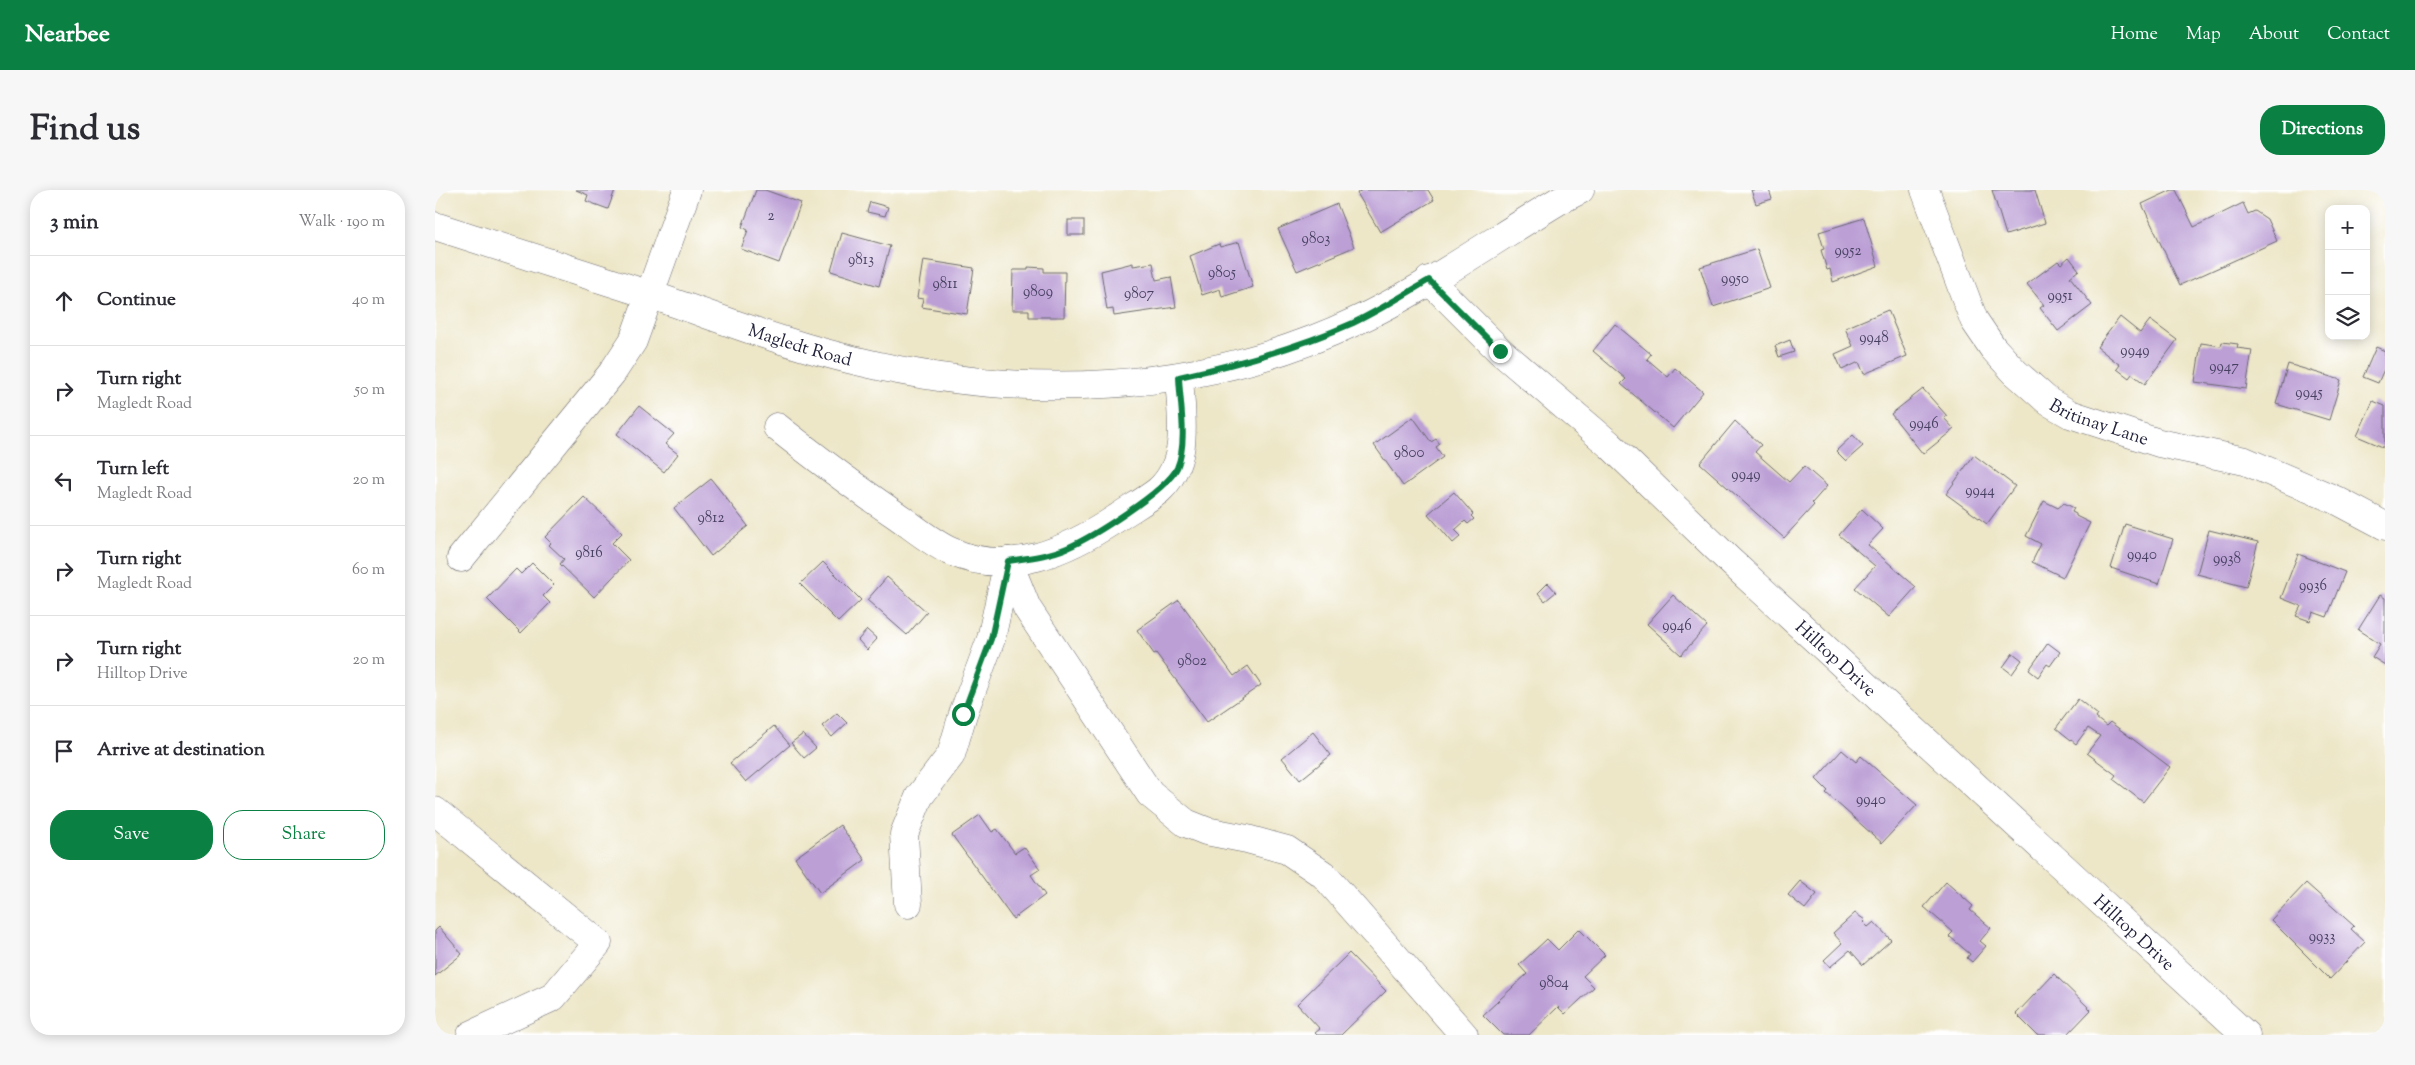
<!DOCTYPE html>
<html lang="en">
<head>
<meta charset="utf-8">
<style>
  :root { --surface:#fff; --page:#f7f7f7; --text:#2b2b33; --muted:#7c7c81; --line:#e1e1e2; --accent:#0b8043 }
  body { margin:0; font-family:"Sorts Mill Goudy",serif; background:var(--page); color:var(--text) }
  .controls { position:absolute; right:15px; top:15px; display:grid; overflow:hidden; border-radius:10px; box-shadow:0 2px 12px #0003 }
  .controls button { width:45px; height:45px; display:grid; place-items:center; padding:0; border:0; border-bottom:1px solid var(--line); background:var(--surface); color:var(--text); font:25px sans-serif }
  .stop { position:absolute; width:15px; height:15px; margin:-11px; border:4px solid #0b8043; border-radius:50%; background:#fff }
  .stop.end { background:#0b8043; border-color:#fff; box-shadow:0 1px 5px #0008 }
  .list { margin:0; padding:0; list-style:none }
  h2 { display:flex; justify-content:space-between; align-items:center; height:65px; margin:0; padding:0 20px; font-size:21px }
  h2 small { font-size:16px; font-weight:400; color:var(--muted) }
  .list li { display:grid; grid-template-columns:32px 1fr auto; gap:15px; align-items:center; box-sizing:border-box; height:90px; padding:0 20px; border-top:1px solid var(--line) }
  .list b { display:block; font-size:19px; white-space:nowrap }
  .list p { margin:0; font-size:16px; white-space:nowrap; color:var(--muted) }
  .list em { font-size:16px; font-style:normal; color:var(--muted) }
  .actions { display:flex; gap:10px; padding:15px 20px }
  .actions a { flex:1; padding:11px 0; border:1px solid var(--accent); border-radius:20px; text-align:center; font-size:18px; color:var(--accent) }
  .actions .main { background:var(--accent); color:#fff }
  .icon { flex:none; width:28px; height:28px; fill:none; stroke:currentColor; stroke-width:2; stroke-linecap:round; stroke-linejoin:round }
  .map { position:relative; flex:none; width:1950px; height:845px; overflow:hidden; border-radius:20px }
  header { display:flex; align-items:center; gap:30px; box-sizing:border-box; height:70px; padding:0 25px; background:var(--accent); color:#fff }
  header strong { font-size:24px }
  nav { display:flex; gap:28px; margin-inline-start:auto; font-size:18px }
  .intro { display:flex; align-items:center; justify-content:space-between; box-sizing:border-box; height:120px; padding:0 30px }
  h1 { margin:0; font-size:35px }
  .button { padding:12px 22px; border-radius:20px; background:var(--accent); color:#fff; font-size:18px; font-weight:700 }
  main { display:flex; gap:30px; padding:0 30px }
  aside { flex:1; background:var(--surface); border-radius:20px; box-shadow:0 2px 12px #0003 }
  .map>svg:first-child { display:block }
  .building { fill:#bb9fd5 }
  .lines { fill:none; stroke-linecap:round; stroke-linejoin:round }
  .minor-casing { stroke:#69676c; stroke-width:29 }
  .minor { stroke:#fff; stroke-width:28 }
  .route { stroke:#0b8043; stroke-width:6 }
  .labels { text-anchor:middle; stroke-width:4; stroke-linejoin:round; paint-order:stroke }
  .number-label { font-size:15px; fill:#484162 }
  .street-label { font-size:18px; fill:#22223b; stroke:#fff }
</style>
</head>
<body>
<header>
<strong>Nearbee</strong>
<nav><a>Home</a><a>Map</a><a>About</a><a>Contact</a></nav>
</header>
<div class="intro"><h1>Find us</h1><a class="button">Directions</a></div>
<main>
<aside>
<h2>3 min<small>Walk · 190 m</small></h2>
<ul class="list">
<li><svg class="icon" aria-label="ahead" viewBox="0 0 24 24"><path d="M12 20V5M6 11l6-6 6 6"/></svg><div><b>Continue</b></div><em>40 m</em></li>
<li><svg class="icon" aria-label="right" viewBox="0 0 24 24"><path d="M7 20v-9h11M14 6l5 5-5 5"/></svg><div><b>Turn right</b><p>Magledt Road</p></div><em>50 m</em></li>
<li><svg class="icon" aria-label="left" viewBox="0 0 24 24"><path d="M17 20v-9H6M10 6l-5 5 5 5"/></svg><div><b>Turn left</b><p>Magledt Road</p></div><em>20 m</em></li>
<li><svg class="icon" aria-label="right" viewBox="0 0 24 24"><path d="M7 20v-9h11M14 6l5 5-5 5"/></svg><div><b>Turn right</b><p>Magledt Road</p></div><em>60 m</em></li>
<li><svg class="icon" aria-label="right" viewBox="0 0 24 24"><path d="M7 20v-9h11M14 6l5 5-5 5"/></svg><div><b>Turn right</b><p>Hilltop Drive</p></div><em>20 m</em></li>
<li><svg class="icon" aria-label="arrive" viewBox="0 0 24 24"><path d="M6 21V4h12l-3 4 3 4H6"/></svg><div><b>Arrive at destination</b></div></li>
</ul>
<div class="actions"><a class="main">Save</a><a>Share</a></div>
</aside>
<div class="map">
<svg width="1950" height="845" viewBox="0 0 1950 845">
  <rect width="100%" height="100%" fill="#fff"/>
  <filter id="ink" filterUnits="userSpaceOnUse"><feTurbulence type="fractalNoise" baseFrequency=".02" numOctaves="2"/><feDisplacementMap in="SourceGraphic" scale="10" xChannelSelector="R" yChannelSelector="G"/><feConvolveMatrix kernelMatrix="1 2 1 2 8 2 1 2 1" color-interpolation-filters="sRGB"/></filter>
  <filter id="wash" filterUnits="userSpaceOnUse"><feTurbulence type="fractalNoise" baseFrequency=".0096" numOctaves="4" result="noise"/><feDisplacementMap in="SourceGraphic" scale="20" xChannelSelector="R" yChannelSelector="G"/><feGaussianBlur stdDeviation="1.12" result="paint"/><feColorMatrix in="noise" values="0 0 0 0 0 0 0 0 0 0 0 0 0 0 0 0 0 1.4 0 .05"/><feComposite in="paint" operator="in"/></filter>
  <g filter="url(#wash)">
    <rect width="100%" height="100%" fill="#ede6c7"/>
    <g id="blocks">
      <g class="building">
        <path d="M141,0h39l-7,19 -22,-8 2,-6z"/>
        <path d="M321,0h9l36,13 -22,60 -38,-14 7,-19 -6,-3z"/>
        <path d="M927,0h66l6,10 -54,32 -23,-39z"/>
        <path d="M1316,0h18l3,9 -16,5z"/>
        <path d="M1557,0h43l10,33 -39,12z"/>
        <path d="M1737,0h4l18,37 49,-24 5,11 7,-3 12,8 10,22 -97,44 -38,-81z"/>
        <path d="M435,12l18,5 -3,9 -18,-4z"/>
        <path d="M902,14l17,43 -57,24 -19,-42z"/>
        <path d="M1429,28l14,48 -45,16 -3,-13 -3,1 -6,-20 3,-1 -5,-17z"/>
        <rect x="633" y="30" width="16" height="15"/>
        <path d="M407,43l48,13 -11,40 -48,-15z"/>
        <path d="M804,52l14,45 -31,10 -2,-8 -18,6 -12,-39 29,-12 1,3z"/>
        <path d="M1322,59l13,39 -57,19 -13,-40z"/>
        <path d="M1634,67l10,13 -9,7 22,28 -34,26 -18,-23 4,-3 -17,-21 31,-23 3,3z"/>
        <path d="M488,70l51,8 -7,46 -46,-7 2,-8 -6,-1z"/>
        <path d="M698,73v3l20,-3 3,17 15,-3 5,30 -62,9 -1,-7 -6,1 -6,-39z"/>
        <path d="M593,77l16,1v4h21l-1,45h-35v-7h-17l1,-40h15z"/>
        <path d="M1453,120l19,46 -43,18 -5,-12 -17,8 -7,-16 18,-8 -8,-18z"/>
        <path d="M1685,127l20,16 10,-13 27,20 -32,44 -13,-10 -3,4 -12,-9 3,-4 -23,-18z"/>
        <path d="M1180,134l36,30 -4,5 21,18 7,-9 28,24 -30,36 -52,-44 5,-5 -33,-28z"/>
        <path d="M1355,150l4,12 -15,5 -4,-11z"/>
        <path d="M1787,152l16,2 -1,4 15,2 -6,39 -51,-7 6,-39 20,3z"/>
        <path d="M1941,157l9,4v16l-7,16 -15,-6z"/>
        <path d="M1853,174l53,16 -12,40 -53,-16z"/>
        <path d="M1488,199l24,27 -3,2 10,11 -31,25 -32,-40z"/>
        <path d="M1938,211l12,5v42l-28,-12z"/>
        <path d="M204,216l35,28 -9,10 13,10 -14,18 -47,-38z"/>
        <path d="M978,227l18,25 5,-3 4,5 -4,3 7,10 -40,29 -29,-41z"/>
        <path d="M1300,231l26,24 -6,7 34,30 15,-16 23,20 -15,17 2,2 -30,33 -84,-75z"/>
        <path d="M1418,245l10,11 -17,15 -10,-10z"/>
        <path d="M1539,265l41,31 -28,38 -41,-30z"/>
        <path d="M276,289l37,47 -37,30 -37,-48z"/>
        <path d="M1019,302l19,22 -2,2 3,3 -6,5 -3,-3 -10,9 6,6 -8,7 -25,-29z"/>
        <path d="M149,307l38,36 -10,10 17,17 -35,37 -34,-33 4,-5 -15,-14 2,-2 -6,-6z"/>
        <path d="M1609,311l14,7 6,-5 10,5 -2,4 4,2v2l14,7 -27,54 -31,-15 9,-18 -15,-8z"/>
        <path d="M1427,319l21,20 -15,16 48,42 -27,30 -34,-29 20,-22 -36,-31z"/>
        <path d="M1690,334l48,15 -14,45 -48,-16z"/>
        <path d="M1774,340l49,12 -12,45 -49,-13z"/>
        <path d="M1863,364l47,18 -18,45 -14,-5 -3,9 -14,-5 5,-10 -20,-8z"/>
        <path d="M388,372l38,38 -23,22 -38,-38z"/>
        <path d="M97,373l22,22 -11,11 7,7 -29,30 -34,-34 29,-30 5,5z"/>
        <path d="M452,387l40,35 -20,23 -40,-35z"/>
        <path d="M1113,393l8,9 -11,9 -7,-8z"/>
        <path d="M1238,405l34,31 -26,29 -34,-31z"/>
        <path d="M1945,405l5,3v67l-13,-8 8,-13 -22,-14z"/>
        <path d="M744,410l55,76 14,-10 13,19 -54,37 -51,-69 -2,1 -17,-24z"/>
        <path d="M432,440l10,9 -10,11 -9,-10z"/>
        <path d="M1613,453l12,9 -10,14 -3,-2 -9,13 -9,-7z"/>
        <path d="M1578,463l9,7 -10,14 -9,-7z"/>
        <path d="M1643,509l20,16 -2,3 10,8 4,-4 60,45 -27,35 -30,-23 3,-4 -29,-22 13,-17 -12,-8 -12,16 -20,-16z"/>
        <path d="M402,523l10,10 -15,14 -10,-11z"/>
        <path d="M339,536l16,19 -44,37 -16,-19z"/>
        <path d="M878,542l18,23 -31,25 -18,-22z"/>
        <path d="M368,544l13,14 -12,10 -13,-15z"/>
        <path d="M1407,560l14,12 5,-6 56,49 -35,38 -56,-50 2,-2 -12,-12z"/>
        <path d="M545,625l12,17 5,-3 18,24 9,-6 16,22 -9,6 14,20 -32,24 -61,-84z"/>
        <path d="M405,635l25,35 -45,33 -25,-35z"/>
        <path d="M1365,691l17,13 -12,15 -17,-14z"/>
        <path d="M1511,692l27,24 -3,4 21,18 -11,13 6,5 -14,16 -5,-4 3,-4 -21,-18 4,-4 -29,-25z"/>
        <path d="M1871,693l48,43 -3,3 14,13 -35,37 -59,-59z"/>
        <path d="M1420,723l10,7 -2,2 5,5 6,-5 17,18 -28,25 -13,-15 -20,17 -6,-7 18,-17 -9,-10z"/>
        <path d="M4,737l23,27 -27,22v-45z"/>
        <path d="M1144,739l26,26 -22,21 11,11 -29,27 -7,-7 -29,28h-26l-20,-20 44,-41 -8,-9 28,-26 11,11z"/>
        <path d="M914,763l37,38 -45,44h-24l-2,-2 5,-4 -23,-25z"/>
        <path d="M1619,784l37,36 -24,25h-30l-21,-21z"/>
      </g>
    </g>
  </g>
  <g filter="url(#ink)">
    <use href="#blocks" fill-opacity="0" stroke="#69676c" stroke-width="1"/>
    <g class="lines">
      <defs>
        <g id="minor">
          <path id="s1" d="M1490,0l49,130 19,28 22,24 34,30 21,12 89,29 86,18 91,39 49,26"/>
          <path id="s2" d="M0,36c76,24 152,48 228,73 64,22 128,47 194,62 165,40 341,34 497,-39 71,-33 139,-82 206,-122l20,-10"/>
          <path id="s3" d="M994,90l71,71 110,94 119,115 517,475"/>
          <path d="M342,237c38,30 76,59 116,86 18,12 37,29 57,38 59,27 117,0 167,-33 13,-9 28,-17 41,-27 33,-29 23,-75 21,-114"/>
          <path d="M26,368l151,-185 21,-32 54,-151"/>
          <path d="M573,371l19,47 123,186 36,29 20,8 41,8 40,11 37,25 140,160"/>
          <path d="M0,621l163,132 -45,54 -82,38"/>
          <path d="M473,714l-4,-70 15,-37 32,-42 12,-41 28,-75 17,-78"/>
        </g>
      </defs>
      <use href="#minor" class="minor-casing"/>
      <use href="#minor" class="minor"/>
    </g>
  </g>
  <g class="lines" filter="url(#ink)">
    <path class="route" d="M528,524l28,-75 17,-78c20,-3 40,-5 59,-13 25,-11 99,-57 110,-80 11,-26 3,-64 2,-91 59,-13 118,-29 174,-54 27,-13 51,-28 76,-43l71,71"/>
  </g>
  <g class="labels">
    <g class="number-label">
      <text x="336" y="30">2</text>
      <text x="881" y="53">9803</text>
      <text x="1413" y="65">9952</text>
      <text x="426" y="74">9813</text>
      <text x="787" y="87">9805</text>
      <text x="1300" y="93">9950</text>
      <text x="510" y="98">9811</text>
      <text x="603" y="106">9809</text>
      <text x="704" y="108">9807</text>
      <text x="1625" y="110">9951</text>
      <text x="1439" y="152">9948</text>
      <text x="1700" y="165">9949</text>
      <text x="1789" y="181">9947</text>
      <text x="1874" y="207">9945</text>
      <text x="1489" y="238">9946</text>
      <text x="974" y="267">9800</text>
      <text x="1311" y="289">9949</text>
      <text x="1545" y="305">9944</text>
      <text x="276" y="332">9812</text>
      <text x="154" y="367">9816</text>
      <text x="1707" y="369">9940</text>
      <text x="1792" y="373">9938</text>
      <text x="1878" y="400">9936</text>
      <text x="1242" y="440">9946</text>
      <text x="757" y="475">9802</text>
      <text x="1436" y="614">9940</text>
      <text x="1887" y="751">9933</text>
      <text x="1119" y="797">9804</text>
    </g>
    <g class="street-label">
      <text dy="6" stroke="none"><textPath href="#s2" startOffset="384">Magledt Road</textPath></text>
      <text dy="6" stroke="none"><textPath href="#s1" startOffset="305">Britinay Lane</textPath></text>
      <text dy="6" stroke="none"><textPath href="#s3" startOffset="556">Hilltop Drive</textPath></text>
      <text dy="6" stroke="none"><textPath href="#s3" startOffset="961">Hilltop Drive</textPath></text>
    </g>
  </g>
</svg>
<div class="controls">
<button>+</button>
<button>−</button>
<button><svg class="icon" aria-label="layers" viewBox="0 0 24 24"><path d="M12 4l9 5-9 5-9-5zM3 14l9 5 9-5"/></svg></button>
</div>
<div class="stop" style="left:528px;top:524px"></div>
<div class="stop end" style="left:1065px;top:161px"></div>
</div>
</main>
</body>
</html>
